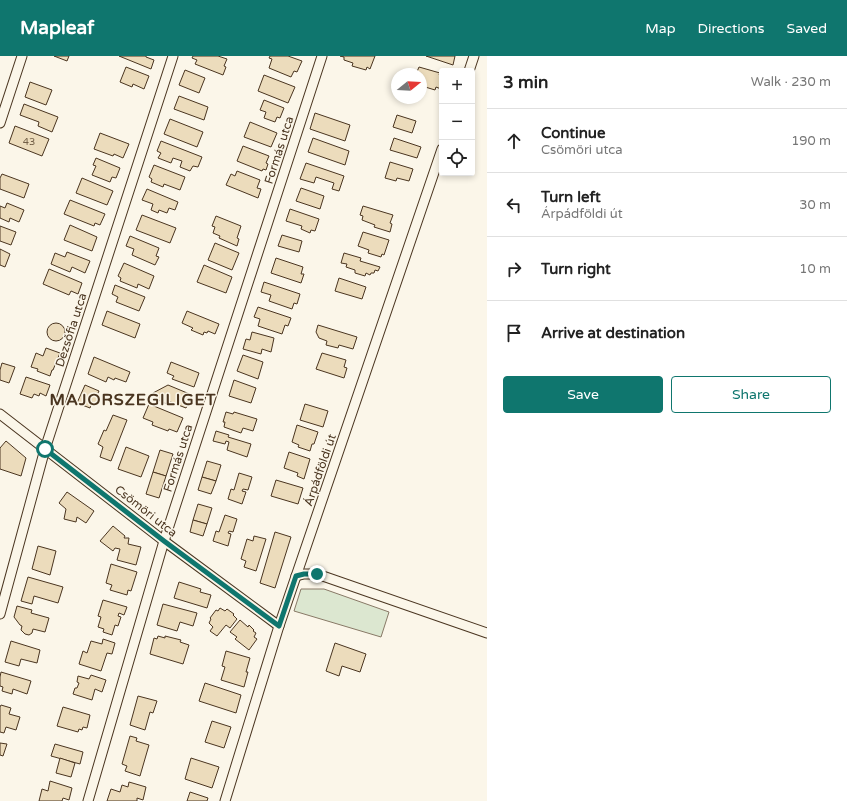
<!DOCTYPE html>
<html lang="en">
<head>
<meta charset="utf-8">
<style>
  :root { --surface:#fff; --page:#f6f6f6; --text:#222; --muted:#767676; --line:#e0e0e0; --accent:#0f766e }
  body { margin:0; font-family:"Varela Round",sans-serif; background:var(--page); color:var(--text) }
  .controls { position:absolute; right:12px; top:12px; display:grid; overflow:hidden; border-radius:4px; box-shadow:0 2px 6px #0003 }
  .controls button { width:36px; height:36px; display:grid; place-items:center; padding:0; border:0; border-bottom:1px solid var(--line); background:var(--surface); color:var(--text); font:20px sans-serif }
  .compass { position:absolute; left:391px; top:12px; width:36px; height:36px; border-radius:50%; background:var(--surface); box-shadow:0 2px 6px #0003; rotate:72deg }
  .stop { position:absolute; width:12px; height:12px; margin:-9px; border:3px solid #0f766e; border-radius:50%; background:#fff }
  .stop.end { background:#0f766e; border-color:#fff; box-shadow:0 1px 4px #0008 }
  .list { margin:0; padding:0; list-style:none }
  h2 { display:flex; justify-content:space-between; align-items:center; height:52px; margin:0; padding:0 16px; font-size:17px }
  h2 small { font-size:13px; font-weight:400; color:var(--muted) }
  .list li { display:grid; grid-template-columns:26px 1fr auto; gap:12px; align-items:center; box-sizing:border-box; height:64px; padding:0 16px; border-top:1px solid var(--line) }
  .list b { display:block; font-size:15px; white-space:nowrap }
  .list p { margin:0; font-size:13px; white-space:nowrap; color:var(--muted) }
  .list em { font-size:13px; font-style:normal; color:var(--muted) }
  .actions { display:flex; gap:8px; padding:12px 16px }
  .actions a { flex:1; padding:9px 0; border:1px solid var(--accent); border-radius:4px; text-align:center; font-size:14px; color:var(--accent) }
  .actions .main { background:var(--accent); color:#fff }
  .icon { flex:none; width:22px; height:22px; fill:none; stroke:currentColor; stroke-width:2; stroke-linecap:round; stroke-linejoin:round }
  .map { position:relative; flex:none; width:487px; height:745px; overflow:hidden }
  header { display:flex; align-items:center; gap:24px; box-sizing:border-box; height:56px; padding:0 20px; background:var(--accent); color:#fff }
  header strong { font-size:19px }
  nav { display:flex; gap:22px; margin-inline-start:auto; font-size:14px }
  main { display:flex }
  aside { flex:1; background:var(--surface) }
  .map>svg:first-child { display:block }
  .green { fill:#dce7d0; stroke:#887966 }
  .building { fill:#ecdcbc; stroke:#4a3520 }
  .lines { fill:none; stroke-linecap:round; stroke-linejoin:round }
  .minor-casing { stroke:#4a3520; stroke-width:11 }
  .minor { stroke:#fbf6e9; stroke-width:9 }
  .route { stroke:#0f766e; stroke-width:5 }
  .labels { text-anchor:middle; stroke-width:3; stroke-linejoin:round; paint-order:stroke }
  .number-label { font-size:10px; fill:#725f47 }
  .street-label { font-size:12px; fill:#4a3520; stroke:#fbf6e9 }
  .district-label { font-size:16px; font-weight:bold; letter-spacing:1px; fill:#4a3520; stroke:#fbf6e9 }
</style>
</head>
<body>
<header>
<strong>Mapleaf</strong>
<nav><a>Map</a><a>Directions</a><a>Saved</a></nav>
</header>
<main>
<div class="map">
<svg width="487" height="745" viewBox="0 0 487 745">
  <rect width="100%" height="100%" fill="#fbf6e9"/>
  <path class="green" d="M301,533h23l65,23 -8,25 -87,-26z"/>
  <g class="building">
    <path d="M54,0h15l-2,5z"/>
    <path d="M119,0h27v1l8,3 -3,9z"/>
    <path d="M193,0h25l9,3 -3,7 2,1 -3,8 -28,-11 2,-4 -5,-2z"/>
    <path d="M270,0h18l14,5 -5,11 -3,-1 -3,6 -22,-9 3,-9 -3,-1z"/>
    <path d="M340,0h35l-5,13 -3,-2 -1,3 -14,-4 1,-3 -9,-3v-3z"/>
    <path d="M426,0h29l-2,9z"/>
    <path d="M126,11l23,9 -5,13 -11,-5 -1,3 -12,-5z"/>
    <path d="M419,11l21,6 -1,2 3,1 -1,13 -5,-2 -1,3 -13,-4 1,-3 -2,-1v-8h-5z"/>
    <path d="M185,14l20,8 -6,15 -20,-8z"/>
    <path d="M264,19l31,12 -7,16 -30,-12z"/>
    <path d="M30,26l22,8 -6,15 -21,-8z"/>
    <path d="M179,40l29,11 -4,13 -30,-11z"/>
    <path d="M264,44l20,8 -4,10 -3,-1 -2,5 -11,-4 2,-6 -6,-2z"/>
    <path d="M24,48l34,13 -6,15 -14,-6 1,-4 -19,-7z"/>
    <path d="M315,57l35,12 -5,16 -35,-12z"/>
    <path d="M397,59l19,6 -4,12 -19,-6z"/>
    <path d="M170,63l33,13 -6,15 -33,-13z"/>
    <path d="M250,66l27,11 -6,14 -27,-10z"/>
    <path d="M15,70l34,13 -7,17 -33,-13z"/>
    <path d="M100,77l29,11 -6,14 -9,-4 -1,2 -19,-7z"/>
    <path d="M313,82l36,13 -4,14 -37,-13z"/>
    <path d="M394,82l27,9 -4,11 -27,-8z"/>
    <path d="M161,85l41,16 -4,10 -5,-1 -3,5 -10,-4 2,-6 -9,-3 -2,5 -13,-5 3,-5 -4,-2z"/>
    <path d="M243,90l26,10 -3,7 2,1 -2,6 -3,-1 -1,2 -25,-10z"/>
    <path d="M96,102l24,10 -4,10 -4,-1 -2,5 -18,-7 4,-9 -3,-1z"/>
    <path d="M390,106l23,7 -4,12 -12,-3 -1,3 -11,-3z"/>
    <path d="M306,107l38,13 -5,15 -7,-2 2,-6 -18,-6 -2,6 -14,-4z"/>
    <path d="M154,109l31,12 -5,13 -16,-6 -1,3 -12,-5 1,-3 -3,-2z"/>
    <path d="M237,115l23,9 -3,8 4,1 -3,9 -32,-13 5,-11 4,2z"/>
    <path d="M2,118l27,10 -5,14 -24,-9v-11z"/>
    <path d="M82,122l31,13 -6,14 -31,-12z"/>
    <path d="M301,132l23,8 -4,13 -24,-8z"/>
    <path d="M147,133l31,13 -3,8 -6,-2 -2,5 -8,-3 -1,3 -7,-3 2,-6 -11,-4z"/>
    <path d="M70,144l35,14 -5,11 -5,-2 -1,3 -30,-12z"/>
    <path d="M7,147l17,7 -5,12 -9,-4 -1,4 -9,-4v-12l5,2z"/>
    <path d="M363,150l30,9 -3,8 2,1 -2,8 -16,-5 1,-2 -13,-5 1,-4 -3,-1z"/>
    <path d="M290,153l29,10 -4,12 -4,-1 -1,3 -9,-4 1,-3 -16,-5z"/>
    <path d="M142,159l34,13 -6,15 -34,-13z"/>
    <path d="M216,160l25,10 -4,12 2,1 -2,7 -18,-8 1,-2 -7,-3 2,-6 -3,-1z"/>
    <path d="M70,169l27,12 -5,14 -28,-11z"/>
    <path d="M0,170l16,6 -5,13 -11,-4z"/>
    <path d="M363,176l26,8 -5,15 -2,-1 -1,3 -13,-4 1,-3 -11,-4z"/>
    <path d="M282,179l20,6 -3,11 -21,-6z"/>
    <path d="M130,180l29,12 -3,8 3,1 -4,8 -23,-10 2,-6 -8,-3z"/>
    <path d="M215,187l24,10 -7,17 -24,-10z"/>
    <path d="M0,193l10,5 -5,13 -5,-2z"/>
    <path d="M67,196l23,9 -5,12 -13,-6 -2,5 -19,-8 4,-11 10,4z"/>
    <path d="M344,197l17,5 -1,3 20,6 -2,4 -3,-1 -1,3h-3l-1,2 -4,-2 -1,3 -10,-3v-3l-9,-3 1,-3 -6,-1z"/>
    <path d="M276,202l27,9 -2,7h3l-3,9 -30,-10z"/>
    <path d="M124,207l30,13 -5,13 -11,-5 -1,4 -17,-7 1,-3 -3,-2z"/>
    <path d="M204,209l28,12 -6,16 -29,-11z"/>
    <path d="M49,213l33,14 -4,11 -7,-3 -2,4 -26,-11z"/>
    <path d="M339,222l27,9 -4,12 -27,-8z"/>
    <path d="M264,226l36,12 -3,10 -3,-1 -2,6 -23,-8 2,-6 -10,-3z"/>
    <path d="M115,229l30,12 -6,14 -23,-9 2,-5 -6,-3z"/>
    <path d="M258,251l33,11 -3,8 -3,-1 -3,9 -24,-8 2,-7 -6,-2z"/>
    <path d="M107,255l33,13 -5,14 -33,-13z"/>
    <path d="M187,255l32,13 -4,10 -7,-3 -1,2 -3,-1 -1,3 -12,-5 2,-2 -11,-5z"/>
    <circle cx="56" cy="276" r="9"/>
    <path d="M318,269l39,12 -4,12 -14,-4 -1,3 -12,-3 1,-4 -8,-3 -3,-6z"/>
    <path d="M252,276l22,6 -3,14 -9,-3 -1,5 -18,-5 3,-10 4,1z"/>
    <path d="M46,292l14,5 -7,17h-1l-2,6 -13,-5 1,-2 -7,-2 5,-14 7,3z"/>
    <path d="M322,297l24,7 -2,7 3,1 -3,10 -28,-9z"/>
    <path d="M243,299l20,7 -5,17 -21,-8z"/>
    <path d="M94,301l36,15 -4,10 -11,-4 -1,2 -6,-3 -2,5 -18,-8z"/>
    <path d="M171,306l28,11 -5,14 -22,-8 2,-3 -7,-3z"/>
    <path d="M2,307l13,4 -6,16 -9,-3v-10z"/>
    <path d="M26,321l24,8 -4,11 -6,-3 -1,3 -5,-2 -2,4 -12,-4z"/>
    <path d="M234,324l22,8 -5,15 -22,-7z"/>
    <path d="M85,329l14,6 -3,6 2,1 -2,6 -4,-2 -2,6 -13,-5z"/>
    <path d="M168,329l24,10 -6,13 -18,-7 -1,3 -9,-4 -1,1 -4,-8z"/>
    <path d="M149,348l34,14 -6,14 -8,-3 -1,2 -16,-6 1,-3 -10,-4z"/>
    <path d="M305,348l23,7 -5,16 -23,-7z"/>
    <path d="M226,356l7,2 1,-2 23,7 -4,12 -10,-3 -2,5 -17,-6 1,-5h-2z"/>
    <path d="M113,359l14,5 -16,41 -11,-4 3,-10 -5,-3 6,-14 2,1z"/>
    <path d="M297,369l21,7 -4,12h-2l-2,7 -12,-4 1,-2 -7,-3z"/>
    <path d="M216,375l13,4 -1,2 23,7 -4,13 -20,-7 2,-8 -3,-1 -1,3 -12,-3z"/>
    <path d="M6,385l20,17 -5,18 -21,-7v-21z"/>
    <path d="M126,391l23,9 -8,21 -23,-8z"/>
    <path d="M160,394l13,4 -7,22 -13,-4z"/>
    <path d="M289,396l21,7 -6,20 -7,-3 1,-3 -14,-5z"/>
    <path d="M207,405l14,4 -5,16 -14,-4z"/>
    <path d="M153,416l13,4 -7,22 -13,-4z"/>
    <path d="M239,417l13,4 -4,13 -5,-1 -1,2 4,1 -4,12 -14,-5 3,-10 3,1z"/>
    <path d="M202,421l14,4 -5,13 -13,-4z"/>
    <path d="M276,424l27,8 -5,16 -27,-8z"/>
    <path d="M67,436l27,19 -8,12 -9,-6 -1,5 -12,-3 2,-10 -7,-6z"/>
    <path d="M198,448l14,4 -5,16 -14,-4z"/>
    <path d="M225,459l12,4 -4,13 -4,-1 -1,2 3,1 -3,12 -15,-5 3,-10 3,1z"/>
    <path d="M193,464l14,4 -4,12 -13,-4z"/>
    <path d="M113,470l12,10 -1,2h5l-1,6 13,3 -5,18 -19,-5 3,-11 -5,-1 -2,3 -13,-10z"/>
    <path d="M275,476l16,5 -16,51 -15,-5z"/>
    <path d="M254,480l12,3 -10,32 -12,-4 2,-6 -5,-2 6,-20 6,2z"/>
    <path d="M38,490l18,5 -6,24 -18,-6z"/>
    <path d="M111,508l26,8 -6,19 -3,-1 -1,5 -17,-5 2,-5 -6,-2z"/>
    <path d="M28,521l35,10 -5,16 -24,-7 -2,8 -11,-3z"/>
    <path d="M179,526l22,7 -1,3 11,3 -4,13 -33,-10z"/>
    <path d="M103,544l24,7 -3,8 -5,-2 -1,3 3,1 -3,9 -3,-1 -3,10 -9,-3 1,-3 -6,-2 3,-10 -3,-1z"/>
    <path d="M163,548l34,9 -4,13 -13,-4 -3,9 -20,-6z"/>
    <path d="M17,550l15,4 -1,3 18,5 -4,14 -12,-3 -1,4 -3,2 -4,-1 -4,-4 1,-4 -2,-1 -6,-8z"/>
    <path d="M220,552l5,3 2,-2 7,5 -1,1 4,4 -7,9 -4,-3 -9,11 -7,-5 3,-4 -4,-4 2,-4 -1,-1 6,-8 2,1z"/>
    <path d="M240,564l8,7 1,-2 5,5 -1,1 3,2 -2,4 3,2 -8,11 -14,-11 2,-2 -7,-5z"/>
    <path d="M158,580l7,2v-2l16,4 -1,2 9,3 -6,19 -33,-10 4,-16 3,1z"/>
    <path d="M103,583l12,4 -3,11 -5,-1 -6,18 -22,-7 4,-13 4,2 4,-12 11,3z"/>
    <path d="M11,585l29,9 -3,13 -16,-4 -2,7 -14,-4z"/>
    <path d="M335,587l31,11 -6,18 -18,-6 -3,10 -13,-5z"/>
    <path d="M226,595l24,7 -4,14h2l-4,15 -23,-7 4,-13 -3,-1z"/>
    <path d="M1,616l30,9 -4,13 -14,-5 -1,5 -10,-3 1,-4 -3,-1v-9z"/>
    <path d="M91,619l15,5 -4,12 -7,-3 -3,11 -19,-6 2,-6h2l2,-5 -2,-1 1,-6 11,3z"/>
    <path d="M205,627l36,12 -5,18 -37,-12z"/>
    <path d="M138,640l19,5 -4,12 -3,-1 -5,18 -15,-5z"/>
    <path d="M1,649l10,3 -2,6 11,3 -4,13 -10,-3 -2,6 -4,-1v-25z"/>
    <path d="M63,651l27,8 -3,13 -4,-1 -1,3 -3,-1 -1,3 -21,-6z"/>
    <path d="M212,665l19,6 -7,21 -19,-6z"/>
    <path d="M130,680l7,2 -1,3 13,4 -9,31 -15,-5 2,-5 -5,-2z"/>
    <path d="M0,687l7,1 -4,12 -3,-1z"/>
    <path d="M55,688l28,8 -3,12 -29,-8z"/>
    <path d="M60,702l15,5 -4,14 -15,-4z"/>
    <path d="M191,702l28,9 -7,21 -27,-9z"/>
    <path d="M50,725l22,7 -3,12 -6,-2 -1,3h-23l3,-12 6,2z"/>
    <path d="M129,726l17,5 -3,13 -6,-2v3h-30l4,-12 9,3 2,-7 6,2z"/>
    <path d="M190,736l18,6 -1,3h-20z"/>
  </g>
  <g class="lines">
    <defs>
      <g id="minor">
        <path d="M469,15l5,-15"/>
        <path d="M0,67l22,-67"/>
        <path d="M0,358l164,127 115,85"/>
        <path d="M296,520l8,-2h13l170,59"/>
        <path d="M0,558l45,-165 128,-393"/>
        <path d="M88,745l76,-260 158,-485"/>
        <path d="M225,745l54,-175 163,-477"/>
      </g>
    </defs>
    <use href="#minor" class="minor-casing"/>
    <use href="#minor" class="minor"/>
  </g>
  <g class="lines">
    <path class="route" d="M45,393l119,92 115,85 17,-50 8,-2h13"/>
  </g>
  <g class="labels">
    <g class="number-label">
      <text x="29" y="89">43</text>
    </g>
    <g class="street-label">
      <text transform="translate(279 94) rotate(-72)" y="4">Formás utca</text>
      <text transform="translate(71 274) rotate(-72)" y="4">Dezsőfia utca</text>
      <text transform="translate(178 402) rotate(-72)" y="4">Formás utca</text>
      <text transform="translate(320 414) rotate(-71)" y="4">Árpádföldi út</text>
      <text transform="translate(146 455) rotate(38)" y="4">Csömöri utca</text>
    </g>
    <g class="district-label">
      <text x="133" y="349">MAJORSZEGILIGET</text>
    </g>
  </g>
</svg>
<div class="controls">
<button>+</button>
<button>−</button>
<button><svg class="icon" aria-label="locate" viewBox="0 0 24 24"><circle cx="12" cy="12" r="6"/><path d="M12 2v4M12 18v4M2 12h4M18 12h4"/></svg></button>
</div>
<svg class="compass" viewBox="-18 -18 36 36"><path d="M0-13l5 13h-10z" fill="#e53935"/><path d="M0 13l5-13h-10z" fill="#767676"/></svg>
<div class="stop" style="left:45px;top:393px"></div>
<div class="stop end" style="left:317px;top:518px"></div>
</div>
<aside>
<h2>3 min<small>Walk · 230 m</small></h2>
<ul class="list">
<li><svg class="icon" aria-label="ahead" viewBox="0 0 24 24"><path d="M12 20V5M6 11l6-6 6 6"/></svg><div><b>Continue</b><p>Csömöri utca</p></div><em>190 m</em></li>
<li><svg class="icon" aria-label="left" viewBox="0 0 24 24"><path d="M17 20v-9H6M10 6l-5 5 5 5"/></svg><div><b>Turn left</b><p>Árpádföldi út</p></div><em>30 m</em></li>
<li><svg class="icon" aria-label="right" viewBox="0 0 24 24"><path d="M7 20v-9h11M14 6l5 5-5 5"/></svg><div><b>Turn right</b></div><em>10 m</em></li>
<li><svg class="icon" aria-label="arrive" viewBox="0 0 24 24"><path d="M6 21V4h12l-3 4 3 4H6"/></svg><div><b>Arrive at destination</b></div></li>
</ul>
<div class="actions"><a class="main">Save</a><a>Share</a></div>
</aside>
</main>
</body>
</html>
